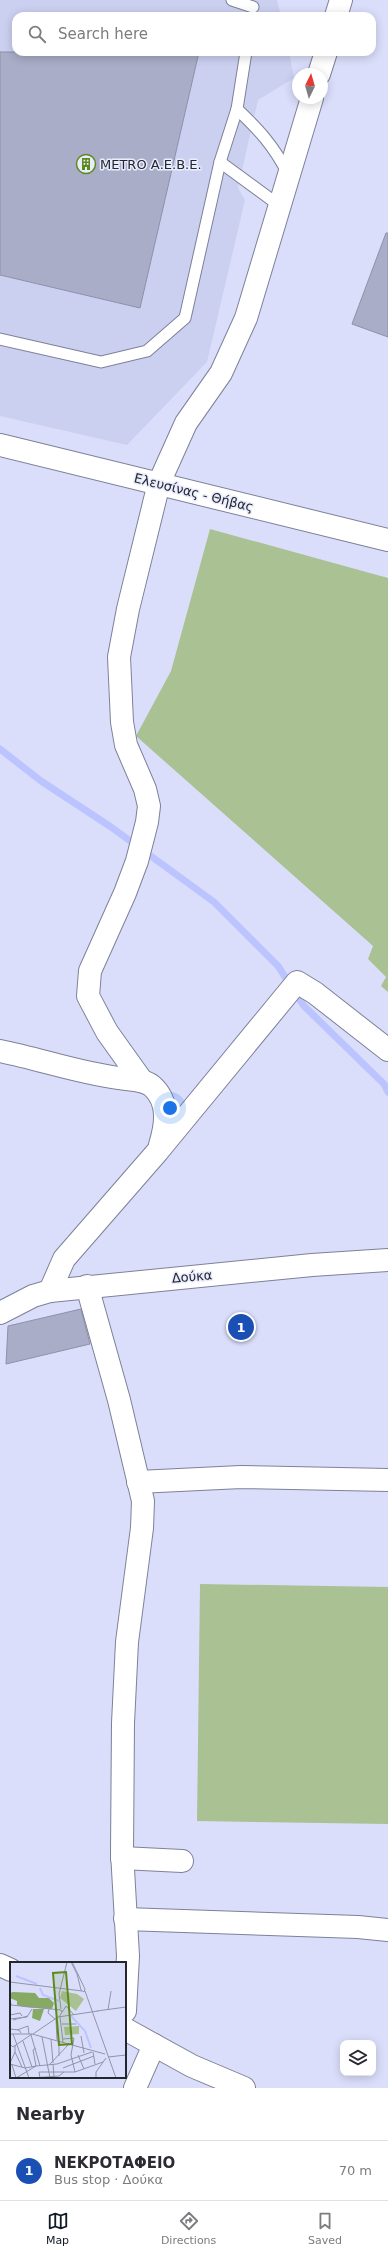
<!DOCTYPE html>
<html lang="en">
<head>
<meta charset="utf-8">
<style>
  :root { --surface:#fff; --page:#f2f2f3; --text:#2b2b33; --muted:#7c7c81; --line:#e1e1e2; --accent:#111827 }
  body { margin:0; font-family:"DejaVu Sans",sans-serif; background:var(--page); color:var(--text) }
  .controls { position:absolute; right:12px; bottom:12px; display:grid; overflow:hidden; border-radius:8px; box-shadow:0 2px 10px #0003 }
  .controls button { width:36px; height:36px; display:grid; place-items:center; padding:0; border:0; border-bottom:1px solid var(--line); background:var(--surface); color:var(--text); font:20px sans-serif }
  .compass { position:absolute; left:292px; top:68px; width:36px; height:36px; border-radius:50%; background:var(--surface); box-shadow:0 2px 10px #0003; rotate:5deg }
  .you { position:absolute; left:170px; top:1108px; width:14px; height:14px; margin:-10px; border:3px solid #fff; border-radius:50%; background:#1a73e8; box-shadow:0 0 0 6px #1a73e833 }
  .badge { display:grid; place-items:center; width:26px; height:26px; border-radius:50%; background:var(--accent); color:#fff; font-size:13px; font-weight:700 }
  .pin { position:absolute; translate:-50% -50%; border:2px solid #fff; box-shadow:0 1px 4px #0006 }
  .list { margin:0; padding:0; list-style:none }
  h2 { display:flex; justify-content:space-between; align-items:center; height:52px; margin:0; padding:0 16px; font-size:17px }
  h2 small { font-size:13px; font-weight:400; color:var(--muted) }
  .list li { display:grid; grid-template-columns:26px 1fr auto; gap:12px; align-items:center; box-sizing:border-box; height:60px; padding:0 16px; border-top:1px solid var(--line) }
  .list b { display:block; font-size:15px; white-space:nowrap }
  .list p { margin:0; font-size:13px; white-space:nowrap; color:var(--muted) }
  .list em { font-size:13px; font-style:normal; color:var(--muted) }
  .icon { flex:none; width:22px; height:22px; fill:none; stroke:currentColor; stroke-width:2; stroke-linecap:round; stroke-linejoin:round }
  .map { position:relative; flex:none; width:388px; height:2088px; overflow:hidden }
  .search { position:absolute; background:var(--surface); box-shadow:0 2px 10px #0003; left:12px; right:12px; top:12px; height:44px; display:flex; align-items:center; gap:10px; box-sizing:border-box; padding:0 14px; border-radius:12px; color:var(--muted); font-size:15px }
  .sheet { height:112px; background:var(--surface) }
  nav { display:flex; justify-content:space-around; align-items:center; box-sizing:border-box; height:56px; border-top:1px solid var(--line); background:var(--surface); font-size:11px; color:var(--muted) }
  nav a { display:grid; justify-items:center; gap:2px }
  nav .on { color:var(--accent) }
  .map>svg:first-child { display:block }
  .built { fill:#cbd0f1 }
  .green { fill:#aac194 }
  .lines { fill:none; stroke-linecap:round; stroke-linejoin:round }
  .stream { stroke:#bcc4ff; stroke-width:7 }
  .building { fill:#a9adc7; stroke:#8d91aa }
  .service-casing { stroke:#7d8199; stroke-width:13 }
  .minor-casing { stroke:#7d8199; stroke-width:24 }
  .tertiary-casing { stroke:#7d8199; stroke-width:24 }
  .secondary-casing { stroke:#7d8199; stroke-width:24 }
  .service { stroke:#fff; stroke-width:11 }
  .minor { stroke:#fff; stroke-width:22 }
  .tertiary { stroke:#fff; stroke-width:22 }
  .secondary { stroke:#fff; stroke-width:22 }
  .labels { text-anchor:middle; stroke-width:3; stroke-linejoin:round; paint-order:stroke }
  .poi-label { font-size:13px; fill:#242630; stroke:#e9ecfd; text-anchor:start }
  .street-label { font-size:13px; fill:#242630; stroke:#e9ecfd }
  .inset-river { fill:none; stroke:#bcc4ff; stroke-width:2 }
  .inset-road { fill:none; stroke:#9194a9; stroke-width:1 }
  .view { fill:#5d8a1d; fill-opacity:0.15; stroke:#5d8a1d; stroke-width:2 }
  .inset-edge { fill:none; stroke:#242630; stroke-width:2 }
</style>
</head>
<body>
<div class="map">
<svg width="388" height="2088" viewBox="0 0 388 2088">
  <rect width="100%" height="100%" fill="#dadefa"/>
  <path class="built" d="M0,0h277l4,16h-265v36h273l5,26 -36,22 -20,88 7,12 -38,162 -80,83 -127,-29z"/>
  <g class="green">
    <path d="M210,529l178,49v414l-7,-6 5,-9 -18,-18 5,-13 -237,-210 35,-65z"/>
    <path d="M200,1584l188,3v237l-191,-3z"/>
  </g>
  <g class="lines">
    <path class="stream" d="M0,749l41,32 70,46 103,75 64,64 26,40 80,78 4,8"/>
  </g>
  <g class="building">
    <path d="M0,52h199l-59,256 -140,-33z"/>
    <path d="M386,233h2v104l-36,-13z"/>
    <path d="M81,1309l9,35 -84,20 2,-38z"/>
  </g>
  <g class="lines">
    <defs>
      <g id="service">
        <path d="M232,0l21,7"/>
        <path d="M237,109c22,21 37,37 51,65"/>
        <path d="M220,162l60,44"/>
        <path d="M0,339l101,23 46,-11 38,-33 35,-156 17,-53 9,-57"/>
      </g>
      <g id="minor">
        <path d="M336,16l5,-16"/>
        <path d="M319,74l7,-22"/>
        <path d="M0,1051c40,8 79,22 119,27 11,2 24,1 33,8 18,16 14,39 8,59"/>
        <path d="M142,1081l-35,-49 -19,-36 2,-25 35,-78 12,-32 10,-39 2,-16 -4,-17 -19,-44 -4,-23 -3,-65 9,-48 31,-126 27,-60 35,-50 25,-55 66,-220"/>
        <path d="M87,1286l32,114 24,101 -1,27 -15,114 -4,81 -1,129 6,104 -3,55"/>
        <path d="M50,1291l14,-32 94,-108 139,-169 18,11 73,57"/>
        <path d="M138,1482l103,-5 147,3"/>
        <path d="M122,1858l60,3"/>
        <path d="M125,1919l233,8 30,3"/>
        <path d="M135,2088l19,-43"/>
      </g>
      <path id="tertiary" d="M0,445l388,95"/>
      <g id="secondary">
        <path d="M0,1313l33,-17 17,-5 262,-26 76,-5"/>
        <path d="M0,1965l11,5"/>
        <path d="M125,2029l67,37 52,22"/>
      </g>
    </defs>
    <use href="#service" class="service-casing"/>
    <use href="#minor" class="minor-casing"/>
    <use href="#tertiary" class="tertiary-casing"/>
    <use href="#secondary" class="secondary-casing"/>
    <use href="#service" class="service"/>
    <use href="#minor" class="minor"/>
    <use href="#tertiary" class="tertiary"/>
    <use href="#secondary" class="secondary"/>
  </g>
  <defs>
    <symbol id="building-ring" viewBox="-11 -11 22 22"><circle r="9.5" fill="#e9ecfd" stroke="#5d8a1d" stroke-width="1.5"/><path d="M-4-6H4V6H1V3H-1V6H-4ZM-2.5-4.3h1.7v1.8h-1.7ZM.8-4.3h1.7v1.8H.8ZM-2.5-1h1.7V.8h-1.7ZM.8-1h1.7V.8H.8Z" fill="#5d8a1d"/></symbol>
  </defs>
  <g fill-rule="evenodd">
    <use href="#building-ring" x="75" y="153" width="22" height="22"/>
  </g>
  <g class="labels">
    <g class="poi-label">
      <text x="100" y="169">METRO Α.Ε.Β.Ε.</text>
    </g>
    <g class="street-label">
      <text transform="translate(194 492) rotate(14)" y="5">Ελευσίνας - Θήβας</text>
      <text transform="translate(192 1276) rotate(-5)" y="5">Δούκα</text>
    </g>
  </g>
  <g transform="translate(10 1962)">
    <rect width="116" height="116" fill="#dadefa"/>
    <path d="M52,29l15,3 7,5 -8,12 -16,-13zM69,64v8l-14,1 -1,-8z" fill="#aac194"/>
    <path d="M3,30l22,1 4,5h10l5,5 -2,6 -28,-2 -7,-2v-4l-7,-3v-5zM23,47h11l-4,12 -8,-3z" fill="#86a963"/>
    <path class="inset-river" d="M6,14l21,8M30,26l3,7 16,6M61,54l14,15 6,17"/>
    <path class="inset-road" d="M61,0l6,12 4,16 3,2 1,-3 -13,-27M0,20l72,9M75,29l31,87M0,36l1,7 50,5 1,2M39,47l-1,4 7,6M51,47l-2,-15 8,-32M98,48l3,-19M87,49l29,-4M0,53l10,-2 2,3M49,55l7,-11 8,9M50,55l3,25M0,57l17,-2 5,-8M46,57l1,21M3,58l15,-4M52,62h14M0,67l9,1 2,3M7,68l11,-4 1,8M0,72h22l73,20M3,72l16,44M23,72l25,-17 40,-6M21,73l9,31M71,74l3,17M32,75l8,41M41,77l2,24M53,77l11,-1 -3,17 4,17M13,79l9,26M49,79v15M0,82l3,3 19,-13M5,83v7l7,15M83,90l2,12M68,93l6,14M98,95l18,-2M0,101l5,-11M0,102l15,4 11,-2 -3,-16 3,-2M40,102l19,-20M43,102l1,13M2,103l4,13M53,106l31,-12M6,116l20,-12 21,-2 35,-12M22,116l27,-2 5,-4M30,116l-1,-6h36l28,-10M86,116v-6l10,-14"/>
    <path class="view" d="M56,10l6,72 -13,1 -6,-72z"/>
    <rect width="116" height="116" class="inset-edge"/>
  </g>
</svg>
<div class="controls">
<button><svg class="icon" aria-label="layers" viewBox="0 0 24 24"><path d="M12 4l9 5-9 5-9-5zM3 14l9 5 9-5"/></svg></button>
</div>
<svg class="compass" viewBox="-18 -18 36 36"><path d="M0-13l5 13h-10z" fill="#e53935"/><path d="M0 13l5-13h-10z" fill="#7c7c81"/></svg>
<div class="you"></div>
<div class="pin badge" style="left:241px;top:1327px;background:#1a4fb4">1</div>
<div class="search"><svg class="icon" aria-label="search" viewBox="0 0 24 24"><circle cx="10" cy="10" r="6"/><path d="M15 15l6 6"/></svg>Search here</div>
</div>
<section class="sheet">
<h2>Nearby<small></small></h2>
<ul class="list">
<li><span class="badge" style="background:#1a4fb4">1</span><div><b>ΝΕΚΡΟΤΑΦΕΙΟ</b><p>Bus stop · Δούκα</p></div><em>70 m</em></li>
</ul>
</section>
<nav>
<a class="on"><svg class="icon" aria-label="map" viewBox="0 0 24 24"><path d="M3 6l6-2 6 2 6-2v14l-6 2-6-2-6 2zM9 4v14M15 6v14"/></svg>Map</a>
<a><svg class="icon" aria-label="directions" viewBox="0 0 24 24"><path d="M12 3l9 9-9 9-9-9zM9 14v-3h6M13 9l2 2-2 2"/></svg>Directions</a>
<a><svg class="icon" aria-label="saved" viewBox="0 0 24 24"><path d="M7 4h10v16l-5-4-5 4z"/></svg>Saved</a>
</nav>
</body>
</html>
